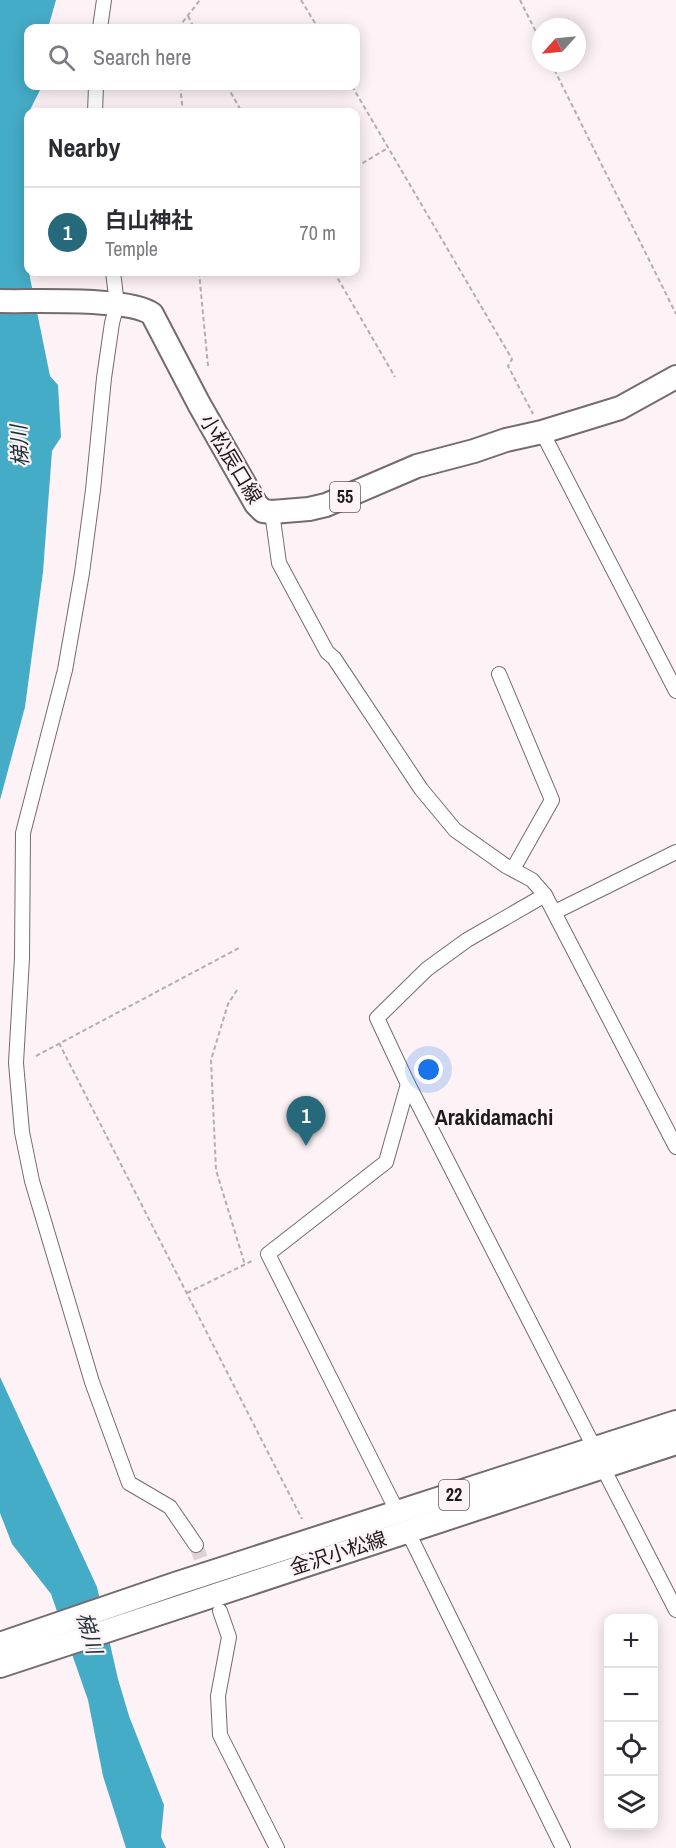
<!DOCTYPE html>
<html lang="en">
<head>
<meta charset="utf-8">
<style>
  :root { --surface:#fff; --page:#f7f7f7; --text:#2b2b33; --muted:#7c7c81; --line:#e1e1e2; --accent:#25697b }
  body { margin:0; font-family:"Archivo Narrow","Noto Sans JP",sans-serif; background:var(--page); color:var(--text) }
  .controls { position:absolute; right:18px; bottom:18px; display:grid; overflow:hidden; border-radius:12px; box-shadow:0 3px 15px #0003 }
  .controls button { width:54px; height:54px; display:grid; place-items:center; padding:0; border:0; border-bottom:2px solid var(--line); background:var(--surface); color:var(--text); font:30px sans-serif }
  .compass { position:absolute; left:532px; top:18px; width:54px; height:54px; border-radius:50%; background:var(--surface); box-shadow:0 3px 15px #0003; rotate:243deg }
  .you { position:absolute; left:429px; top:1070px; width:21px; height:21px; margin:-15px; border:4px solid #fff; border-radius:50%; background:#1a73e8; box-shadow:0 0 0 9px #1a73e833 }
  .badge { display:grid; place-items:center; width:39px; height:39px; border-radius:50%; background:var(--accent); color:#fff; font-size:20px; font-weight:700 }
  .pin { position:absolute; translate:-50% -50px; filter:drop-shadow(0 2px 3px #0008) }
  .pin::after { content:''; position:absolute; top:32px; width:21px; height:18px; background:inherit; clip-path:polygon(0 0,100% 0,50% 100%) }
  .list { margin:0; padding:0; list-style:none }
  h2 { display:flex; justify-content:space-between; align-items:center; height:78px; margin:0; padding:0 24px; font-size:26px }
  h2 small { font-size:20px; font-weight:400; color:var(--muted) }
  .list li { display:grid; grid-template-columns:39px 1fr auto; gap:18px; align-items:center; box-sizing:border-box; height:90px; padding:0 24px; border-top:2px solid var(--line) }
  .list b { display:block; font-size:22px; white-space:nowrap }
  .list p { margin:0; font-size:20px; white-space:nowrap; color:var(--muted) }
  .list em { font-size:20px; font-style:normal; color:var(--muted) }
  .icon { flex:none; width:33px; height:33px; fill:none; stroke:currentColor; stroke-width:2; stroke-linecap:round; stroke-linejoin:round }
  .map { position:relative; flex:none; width:676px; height:1848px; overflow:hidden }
  .search { position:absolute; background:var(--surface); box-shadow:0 3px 15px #0003; left:24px; top:24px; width:336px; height:66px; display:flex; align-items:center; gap:15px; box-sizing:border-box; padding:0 21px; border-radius:12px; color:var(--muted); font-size:22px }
  .panel { position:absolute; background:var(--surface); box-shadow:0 3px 15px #0003; left:24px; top:108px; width:336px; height:168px; border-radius:12px }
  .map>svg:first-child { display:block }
  .water { fill:#45acc8 }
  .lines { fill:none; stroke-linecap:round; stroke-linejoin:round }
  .street-tunnel { stroke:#dcd2d4; stroke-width:14; stroke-dasharray:14 7; stroke-linecap:butt }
  .street-casing { stroke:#756b6f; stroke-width:16 }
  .primary-casing { stroke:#756b6f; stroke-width:26 }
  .path { stroke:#b6adb0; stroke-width:2; stroke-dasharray:4.5 3; stroke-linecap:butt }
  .street { stroke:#fff; stroke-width:14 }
  .primary { stroke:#fff; stroke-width:22 }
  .labels { text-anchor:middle; stroke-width:4.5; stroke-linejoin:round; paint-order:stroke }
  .shield { fill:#fdf2f5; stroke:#615b5d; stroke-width:1.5 }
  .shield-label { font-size:18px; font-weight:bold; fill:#1e1a1c }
  .street-label { font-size:20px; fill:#1e1a1c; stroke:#fdf2f5 }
  .water-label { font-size:21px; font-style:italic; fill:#1c333a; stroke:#fdf2f5 }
  .quarter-label { font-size:22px; font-weight:bold; fill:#1e1a1c; stroke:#fdf2f5 }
</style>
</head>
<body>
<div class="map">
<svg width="676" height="1848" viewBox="0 0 676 1848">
  <rect width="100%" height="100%" fill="#fdf2f5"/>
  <g class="water">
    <path d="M0,0h56l-8,28h-20v58h14l-16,32 2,61 -3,74 25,123 8,9 3,52 -9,14 -9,121 -18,135 -25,93z"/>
    <path d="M0,1377l97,210 21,92 11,37 35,89 -3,32 5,11h-40l-23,-72 -15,-76 -37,-106 -39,-50 -12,-31z"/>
  </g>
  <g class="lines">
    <path class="street-tunnel" d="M196,1545l12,34"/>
    <defs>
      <g id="street">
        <path d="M100,28l4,-28"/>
        <path d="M95,112l1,-26"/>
        <path d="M113,272l4,32 -5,19 -8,55 -11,112 -11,83 -17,97 -42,163 -1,125 -6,105 6,69 10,49 60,201 37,101 41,24 26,38"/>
        <path d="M542,432l134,259"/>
        <path d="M272,512l7,51 48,89 7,6 87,131 34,41 51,36 26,14 13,15 131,252"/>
        <path d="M499,674l53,126 -39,69"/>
        <path d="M545,895l-78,45 -40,29 -50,49 31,66 187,365"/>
        <path d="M555,912l121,-60"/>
        <path d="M602,1466l74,144"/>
        <path d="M398,1513l-130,-259 118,-92 22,-78"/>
        <path d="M407,1530l156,318"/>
        <path d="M220,1611l9,26 -11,59 2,39 57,113"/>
      </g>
      <g id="primary">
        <path d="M0,301c32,1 130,-4 152,13l47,90 57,100 7,7 9,1 37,-3 17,-4 91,-39 57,-15 32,-11 36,-8 78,-24 56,-31"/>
        <path d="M0,1644l175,-60 501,-162"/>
        <path d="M0,1666l676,-223"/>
      </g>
    </defs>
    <use href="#street" class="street-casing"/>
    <use href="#primary" class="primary-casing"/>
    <g class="path">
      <path d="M301,0l17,28"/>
      <path d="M520,0l21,42"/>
      <path d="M188,16l6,12"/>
      <path d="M178,28l22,-28"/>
      <path d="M551,63l125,251"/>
      <path d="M180,86l3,26"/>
      <path d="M227,86l15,26"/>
      <path d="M352,86l160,273 -4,7 25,48"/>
      <path d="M356,167l32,-19"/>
      <path d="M199,272l9,94"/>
      <path d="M334,272l61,105"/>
      <path d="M237,990l-9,14 -17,56 5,110 29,95"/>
      <path d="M59,1043l243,476"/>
      <path d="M36,1056l203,-108"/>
      <path d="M187,1293l67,-33"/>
    </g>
    <use href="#street" class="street"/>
    <use href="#primary" class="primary"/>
  </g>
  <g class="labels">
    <g class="shield">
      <rect x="330" y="482" width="30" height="30" rx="4.5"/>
      <rect x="439" y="1480" width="30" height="30" rx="4.5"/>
    </g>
    <g class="shield-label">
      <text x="345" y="503">55</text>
      <text x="454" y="1501">22</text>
    </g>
    <g class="street-label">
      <text transform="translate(231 459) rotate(59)" y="7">小松辰口線</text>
      <text transform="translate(338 1553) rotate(-18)" y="7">金沢小松線</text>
    </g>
    <g class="water-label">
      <text transform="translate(20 446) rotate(-93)" y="7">梯川</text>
      <text transform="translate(89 1633) rotate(74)" y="7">梯川</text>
    </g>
    <g class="quarter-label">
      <text x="494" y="1125">Arakidamachi</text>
    </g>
  </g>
</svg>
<div class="controls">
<button>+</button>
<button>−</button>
<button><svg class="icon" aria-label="locate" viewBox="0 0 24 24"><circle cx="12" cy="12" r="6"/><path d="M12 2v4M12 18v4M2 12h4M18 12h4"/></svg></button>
<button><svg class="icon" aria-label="layers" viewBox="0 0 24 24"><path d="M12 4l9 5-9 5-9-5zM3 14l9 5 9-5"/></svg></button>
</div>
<svg class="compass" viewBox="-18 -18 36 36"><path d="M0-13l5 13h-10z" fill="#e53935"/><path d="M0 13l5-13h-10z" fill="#7c7c81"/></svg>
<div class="you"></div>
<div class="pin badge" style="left:306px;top:1146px">1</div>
<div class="search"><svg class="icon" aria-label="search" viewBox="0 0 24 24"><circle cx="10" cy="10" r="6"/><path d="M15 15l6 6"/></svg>Search here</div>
<section class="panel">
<h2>Nearby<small></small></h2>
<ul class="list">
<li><span class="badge">1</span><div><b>白山神社</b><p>Temple</p></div><em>70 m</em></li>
</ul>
</section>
</div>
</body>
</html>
